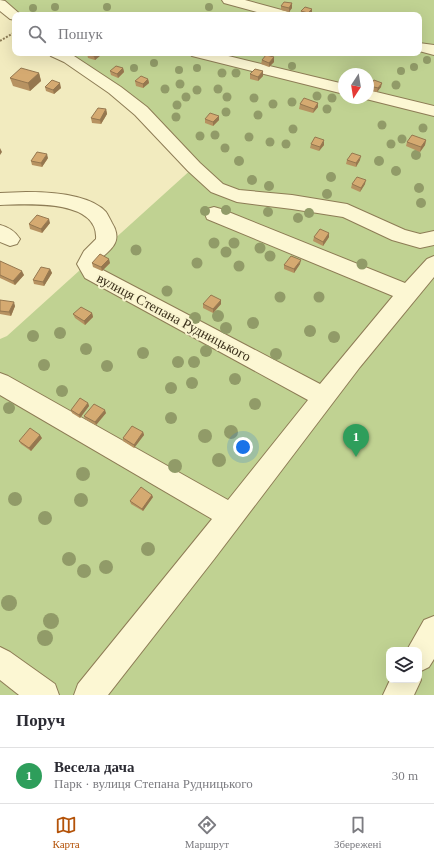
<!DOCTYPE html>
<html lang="uk">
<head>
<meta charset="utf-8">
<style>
  :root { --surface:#fff; --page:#f2f2f3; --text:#2b2b33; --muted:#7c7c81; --line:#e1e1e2; --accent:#b45309 }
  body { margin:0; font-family:Georgia,serif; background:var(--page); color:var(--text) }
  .controls { position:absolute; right:12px; bottom:12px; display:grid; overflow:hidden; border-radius:8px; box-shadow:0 4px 16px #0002 }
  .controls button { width:36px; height:36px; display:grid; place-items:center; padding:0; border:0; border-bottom:1px solid var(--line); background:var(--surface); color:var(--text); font:20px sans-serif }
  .compass { position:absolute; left:338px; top:68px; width:36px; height:36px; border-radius:50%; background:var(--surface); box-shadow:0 4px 16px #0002; rotate:192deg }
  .you { position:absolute; left:243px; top:447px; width:14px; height:14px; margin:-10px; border:3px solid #fff; border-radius:50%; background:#1a73e8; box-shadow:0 0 0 6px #1a73e833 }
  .badge { display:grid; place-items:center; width:26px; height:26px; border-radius:50%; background:var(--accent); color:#fff; font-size:13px; font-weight:700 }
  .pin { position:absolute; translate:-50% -33px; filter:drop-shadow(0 1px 2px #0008) }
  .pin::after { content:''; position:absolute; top:21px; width:14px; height:12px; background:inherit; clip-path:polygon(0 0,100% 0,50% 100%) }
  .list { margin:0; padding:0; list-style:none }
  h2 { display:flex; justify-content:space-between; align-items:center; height:52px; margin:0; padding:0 16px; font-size:17px }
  h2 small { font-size:13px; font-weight:400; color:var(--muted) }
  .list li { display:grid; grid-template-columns:26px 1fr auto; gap:12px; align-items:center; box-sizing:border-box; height:56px; padding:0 16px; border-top:1px solid var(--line) }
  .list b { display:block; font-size:15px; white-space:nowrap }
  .list p { margin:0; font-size:13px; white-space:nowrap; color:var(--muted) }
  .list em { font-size:13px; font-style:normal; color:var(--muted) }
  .icon { flex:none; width:22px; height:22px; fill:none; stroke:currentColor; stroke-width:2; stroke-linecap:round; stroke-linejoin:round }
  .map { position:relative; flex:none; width:434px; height:695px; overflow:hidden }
  .search { position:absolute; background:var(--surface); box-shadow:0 4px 16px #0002; left:12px; right:12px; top:12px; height:44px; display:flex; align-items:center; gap:10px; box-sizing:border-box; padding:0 14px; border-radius:8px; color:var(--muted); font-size:15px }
  .sheet { height:108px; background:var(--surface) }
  nav { display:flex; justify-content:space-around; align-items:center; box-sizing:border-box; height:56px; border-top:1px solid var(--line); background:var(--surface); font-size:11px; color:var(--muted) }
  nav a { display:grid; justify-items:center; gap:2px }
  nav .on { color:var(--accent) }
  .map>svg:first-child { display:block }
  .green { fill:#c0d292; fill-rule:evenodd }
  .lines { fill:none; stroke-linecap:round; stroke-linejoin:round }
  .minor-casing { stroke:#8d7c55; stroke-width:2 }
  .path { stroke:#8d7c55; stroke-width:2; stroke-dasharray:2 1.5; stroke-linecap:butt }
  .minor { fill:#fcf7d3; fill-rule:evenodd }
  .tree { fill:#919b68 }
  .wall { fill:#b79261 }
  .shaded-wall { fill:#95774f }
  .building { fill:#d5aa71; stroke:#95774f }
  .labels { text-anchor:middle; stroke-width:4; stroke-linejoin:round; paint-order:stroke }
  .street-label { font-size:14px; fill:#3b301b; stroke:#f9f4cf }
</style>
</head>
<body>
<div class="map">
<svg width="434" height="695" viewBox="0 0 434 695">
  <rect width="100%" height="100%" fill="#f2ebbf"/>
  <path class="green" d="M0,0h434v695h-434v-356l7,-3 187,-169 -53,-56 -85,-58h363v-38h-404zM344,74h24v24h-24zM389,650h30v30h-30z"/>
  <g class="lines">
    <defs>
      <g id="minor">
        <path d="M0,0l5,1 16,14h-6v5l-5,-1 -10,-8z"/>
        <path d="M222,0h23l44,12 2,3h-23l-44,-12z"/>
        <path d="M419,43l15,2v10l-15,-4z"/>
        <path d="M48,53h20l6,3 47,31 26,20 53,56 23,21 16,6 53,5 55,9 58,26 15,4 14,-3v14l-14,3 -28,-8 -49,-23 -51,-8 -55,-7 -26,-10 -23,-21 -53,-56 -26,-22 -45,-31 -13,-6z"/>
        <path d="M189,53h27l128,31v10l-152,-38z"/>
        <path d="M368,90l66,16v10l-72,-18h6z"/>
        <path d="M26,192c23,0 64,2 80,20 2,3 4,7 6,11 4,6 6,14 3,20 -3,7 -12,13 -17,18l-1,3 2,4 221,116 73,-88 -186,-77 -2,-5 2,-5 7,-2 7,2 184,74 22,-24 7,-3v21l-74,90 -145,191 -107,137h-34l4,-11 134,-165 -212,-124v-22l8,3 220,124 80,-100 -223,-122 -8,-14 7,-13 12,-12c3,-40 -69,-35 -96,-34v-12z"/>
        <path d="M0,225c8,2 15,6 20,14l-3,5 -7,2 -10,-4z"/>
        <path d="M434,616v43l-5,8 -10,5v-22h-12l17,-30z"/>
        <path d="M0,647l10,5 45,32 4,11h-40l-19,-15z"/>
        <path d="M419,675l2,5 -7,15h-31l7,-15h29z"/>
      </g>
    </defs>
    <use href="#minor" class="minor-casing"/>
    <path class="path" d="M0,41l15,-9"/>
    <use href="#minor" class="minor"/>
  </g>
  <g class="tree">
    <circle cx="55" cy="7" r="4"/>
    <circle cx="107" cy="7" r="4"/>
    <circle cx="209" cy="7" r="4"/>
    <circle cx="33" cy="8" r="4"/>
    <circle cx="427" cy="60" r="4"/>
    <circle cx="154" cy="63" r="4"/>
    <circle cx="292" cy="66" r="4"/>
    <circle cx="414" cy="67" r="4"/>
    <circle cx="134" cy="68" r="4"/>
    <circle cx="197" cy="68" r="4"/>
    <circle cx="179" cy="70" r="4"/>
    <circle cx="401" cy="71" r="4"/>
    <circle cx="222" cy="73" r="4.5"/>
    <circle cx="236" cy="73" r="4.5"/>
    <circle cx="180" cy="84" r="4.5"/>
    <circle cx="396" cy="85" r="4.5"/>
    <circle cx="165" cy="89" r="4.5"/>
    <circle cx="218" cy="89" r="4.5"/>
    <circle cx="197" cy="90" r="4.5"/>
    <circle cx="317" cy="96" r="4.5"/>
    <circle cx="186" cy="97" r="4.5"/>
    <circle cx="227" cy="97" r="4.5"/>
    <circle cx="254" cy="98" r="4.5"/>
    <circle cx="332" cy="98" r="4.5"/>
    <circle cx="292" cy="102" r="4.5"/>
    <circle cx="273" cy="104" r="4.5"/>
    <circle cx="177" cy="105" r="4.5"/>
    <circle cx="327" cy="109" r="4.5"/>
    <circle cx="226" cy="112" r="4.5"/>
    <circle cx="258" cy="115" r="4.5"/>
    <circle cx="176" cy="117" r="4.5"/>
    <circle cx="382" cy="125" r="4.5"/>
    <circle cx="423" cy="128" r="4.5"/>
    <circle cx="293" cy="129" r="4.5"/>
    <circle cx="215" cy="135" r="4.5"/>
    <circle cx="200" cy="136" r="4.5"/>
    <circle cx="249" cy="137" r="4.5"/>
    <circle cx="402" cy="139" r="4.5"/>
    <circle cx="270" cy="142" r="4.5"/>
    <circle cx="286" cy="144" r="4.5"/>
    <circle cx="391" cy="144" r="4.5"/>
    <circle cx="225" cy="148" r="4.5"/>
    <circle cx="416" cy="155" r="5"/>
    <circle cx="239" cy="161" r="5"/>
    <circle cx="379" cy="161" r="5"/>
    <circle cx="396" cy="171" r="5"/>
    <circle cx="331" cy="177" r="5"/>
    <circle cx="252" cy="180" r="5"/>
    <circle cx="269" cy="186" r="5"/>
    <circle cx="419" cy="188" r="5"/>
    <circle cx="327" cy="194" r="5"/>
    <circle cx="421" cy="203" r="5"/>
    <circle cx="226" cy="210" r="5"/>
    <circle cx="205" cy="211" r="5"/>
    <circle cx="268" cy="212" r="5"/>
    <circle cx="309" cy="213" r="5"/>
    <circle cx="298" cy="218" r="5"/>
    <circle cx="214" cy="243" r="5.5"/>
    <circle cx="234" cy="243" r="5.5"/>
    <circle cx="260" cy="248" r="5.5"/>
    <circle cx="136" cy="250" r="5.5"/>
    <circle cx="226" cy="252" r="5.5"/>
    <circle cx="270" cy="256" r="5.5"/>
    <circle cx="197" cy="263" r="5.5"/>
    <circle cx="362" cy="264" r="5.5"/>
    <circle cx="239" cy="266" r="5.5"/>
    <circle cx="167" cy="291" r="5.5"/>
    <circle cx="280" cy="297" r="5.5"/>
    <circle cx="319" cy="297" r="5.5"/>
    <circle cx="218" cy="316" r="6"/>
    <circle cx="195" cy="318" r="6"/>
    <circle cx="253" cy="323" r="6"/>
    <circle cx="226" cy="328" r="6"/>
    <circle cx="310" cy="331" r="6"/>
    <circle cx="60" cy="333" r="6"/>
    <circle cx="33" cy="336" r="6"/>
    <circle cx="334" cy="337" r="6"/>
    <circle cx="86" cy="349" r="6"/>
    <circle cx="206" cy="351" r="6"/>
    <circle cx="143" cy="353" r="6"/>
    <circle cx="276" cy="354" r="6"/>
    <circle cx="178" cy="362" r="6"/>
    <circle cx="194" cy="362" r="6"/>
    <circle cx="44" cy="365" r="6"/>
    <circle cx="107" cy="366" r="6"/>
    <circle cx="235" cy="379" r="6"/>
    <circle cx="192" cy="383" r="6"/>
    <circle cx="171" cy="388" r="6"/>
    <circle cx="62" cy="391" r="6"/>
    <circle cx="255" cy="404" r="6"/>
    <circle cx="9" cy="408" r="6"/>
    <circle cx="171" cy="418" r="6"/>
    <circle cx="231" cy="432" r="7"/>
    <circle cx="205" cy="436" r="7"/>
    <circle cx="219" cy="460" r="7"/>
    <circle cx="175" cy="466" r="7"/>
    <circle cx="83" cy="474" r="7"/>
    <circle cx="15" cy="499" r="7"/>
    <circle cx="81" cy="500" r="7"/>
    <circle cx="45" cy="518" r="7"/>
    <circle cx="148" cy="549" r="7"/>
    <circle cx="69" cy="559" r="7"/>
    <circle cx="106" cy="567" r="7"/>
    <circle cx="84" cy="571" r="7"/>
    <circle cx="9" cy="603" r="8"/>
    <circle cx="51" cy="621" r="8"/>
    <circle cx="45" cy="638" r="8"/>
  </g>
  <g class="wall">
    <path d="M292,3v5l-3,4 -8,-2v-4z"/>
    <path d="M312,9v4l-2,2h-10l1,-4z"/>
    <path d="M88,53h12l1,2 -6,5 -7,-2 -1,-4z"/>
    <path d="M274,57v5l-5,5 -8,-3 1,-4z"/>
    <path d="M123,68l1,4 -6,6 -7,-3 -1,-4z"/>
    <path d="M39,73l2,8 -11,10 -17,-5 -3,-8z"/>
    <path d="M250,74l13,2 -5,5 -8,-2z"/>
    <path d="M148,79l1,4 -6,5 -7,-2 -1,-5z"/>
    <path d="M370,86l11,1 -4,5 -8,-2z"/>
    <path d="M45,87l16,1 -7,6 -8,-3z"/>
    <path d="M318,103v4l-5,6 -14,-4 1,-5z"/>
    <path d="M106,109l1,5 -6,10 -9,-1 -1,-5z"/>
    <path d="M205,119l14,1 -6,6 -8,-3z"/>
    <path d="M426,140l-1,5 -5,7 -14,-6 1,-4z"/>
    <path d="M311,144l13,1 -5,6 -9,-3z"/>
    <path d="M48,158l-6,9 -10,-2 -1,-4z"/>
    <path d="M347,160h13l-4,7 -10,-3z"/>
    <path d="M352,184h13l-5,8 -9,-4z"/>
    <path d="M50,223l-8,10 -12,-4 -1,-5z"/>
    <path d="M329,233v4l-6,9 -10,-5 1,-4z"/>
    <path d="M0,261l24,14 -9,10 -15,-7z"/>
    <path d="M92,263h18l-8,8 -9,-4z"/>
    <path d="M300,264l-6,9 -10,-4v-4z"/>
    <path d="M50,269l2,4 -8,13 -10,-2 -1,-4z"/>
    <path d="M0,300l15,6 -4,10 -11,-2z"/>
    <path d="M203,304h18l-8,9 -10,-5z"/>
    <path d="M92,313l1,4 -8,8 -10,-7 -2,-4z"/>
    <path d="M88,403l1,3 -9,12 -8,-5 -1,-3z"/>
    <path d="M106,413l-10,12 -11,-6 -1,-3z"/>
    <path d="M143,432l1,3 -10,13 -11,-7v-3z"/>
    <path d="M42,438l-11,13 -10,-7 -2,-3z"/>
    <path d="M153,497l-10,14 -12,-7 -1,-3z"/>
  </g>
  <g class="shaded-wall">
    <path d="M292,3v5l-3,4v-4z"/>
    <path d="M312,9v4l-2,2h-2v-2z"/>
    <path d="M98,53h2l1,2 -6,5 -1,-4z"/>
    <path d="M274,57v5l-5,5v-4z"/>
    <path d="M123,68l1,4 -6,6 -1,-4z"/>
    <path d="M263,71v5l-5,5v-4z"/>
    <path d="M39,73l2,8 -11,10 -2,-8z"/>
    <path d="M148,79l1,4 -6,5v-4z"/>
    <path d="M60,83l1,5 -7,6 -1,-4z"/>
    <path d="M382,83l-1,4 -4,5 1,-4z"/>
    <path d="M318,103v4l-5,6 1,-4z"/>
    <path d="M106,109l1,5 -6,10 -1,-4z"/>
    <path d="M219,116v4l-6,6v-4z"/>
    <path d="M324,140v5l-5,6 1,-4z"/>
    <path d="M426,140l-1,5 -5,7 1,-5z"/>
    <path d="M0,148l2,4 -2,3z"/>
    <path d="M47,154l1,4 -6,9 -1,-4z"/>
    <path d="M361,156l-1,4 -4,7v-4z"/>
    <path d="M366,180l-1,4 -5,8 1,-4z"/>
    <path d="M49,219l1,4 -8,10 -1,-4z"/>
    <path d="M329,233v4l-6,9v-4z"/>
    <path d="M109,259l1,4 -8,8 -1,-4z"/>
    <path d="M301,260l-1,4 -6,9v-4z"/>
    <path d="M50,269l2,4 -8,13 -1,-4z"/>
    <path d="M22,271l2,4 -9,10 -2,-4z"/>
    <path d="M221,300v4l-8,9v-4z"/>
    <path d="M14,302l1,4 -4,10 -2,-4z"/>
    <path d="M92,313l1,4 -8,8 -1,-4z"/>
    <path d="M88,403l1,3 -9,12 -1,-3z"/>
    <path d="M105,410l1,3 -10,12 -1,-3z"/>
    <path d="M143,432l1,3 -10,13v-3z"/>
    <path d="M40,435l2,3 -11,13 -2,-3z"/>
    <path d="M152,495l1,2 -10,14 -1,-2z"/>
  </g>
  <g class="building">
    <path d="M284,2l8,1 -3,5 -8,-2z"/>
    <path d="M305,7l7,2 -4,4 -7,-2z"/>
    <path d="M88,53h10l-4,3 -7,-2z"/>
    <path d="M266,55l8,2 -5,6 -7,-3z"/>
    <path d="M116,66l7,2 -6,6 -7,-3z"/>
    <path d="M21,68l18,5 -11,10 -18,-5z"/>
    <path d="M255,69l8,2 -5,6 -8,-3z"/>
    <path d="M141,76l7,3 -5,5 -8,-3z"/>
    <path d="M52,80l8,3 -7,7 -8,-3z"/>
    <path d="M374,80l8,3 -4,5 -8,-2z"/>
    <path d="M304,98l14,5 -4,6 -14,-5z"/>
    <path d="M98,108l8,1 -6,11 -9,-2z"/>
    <path d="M210,113l9,3 -6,6 -8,-3z"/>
    <path d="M412,135l14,5 -5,7 -14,-5z"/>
    <path d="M315,137l9,3 -4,7 -9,-3z"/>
    <path d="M37,152l10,2 -6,9 -10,-2z"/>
    <path d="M352,153l9,3 -5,7 -9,-3z"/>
    <path d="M357,177l9,3 -5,8 -9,-4z"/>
    <path d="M37,215l12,4 -8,10 -12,-5z"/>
    <path d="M320,229l9,4 -6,9 -9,-5z"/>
    <path d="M100,254l9,5 -8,8 -9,-4z"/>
    <path d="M291,256l10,4 -7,9 -10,-4z"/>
    <path d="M0,261l22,10 -9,10 -13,-6z"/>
    <path d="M41,267l9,2 -7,13 -10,-2z"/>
    <path d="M211,295l10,5 -8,9 -10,-5z"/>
    <path d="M0,300l14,2 -5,10 -9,-1z"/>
    <path d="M81,307l11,6 -8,8 -11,-7z"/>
    <path d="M80,398l8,5 -9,12 -8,-5z"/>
    <path d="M94,404l11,6 -10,12 -11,-6z"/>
    <path d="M132,426l11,6 -9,13 -11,-7z"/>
    <path d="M30,428l10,7 -11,13 -10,-7z"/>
    <path d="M141,487l11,8 -10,14 -12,-8z"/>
  </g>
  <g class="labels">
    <g class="street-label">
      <text transform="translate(174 317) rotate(28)" y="5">вулиця Степана Рудницького</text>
    </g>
  </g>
</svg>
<div class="controls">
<button><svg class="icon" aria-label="layers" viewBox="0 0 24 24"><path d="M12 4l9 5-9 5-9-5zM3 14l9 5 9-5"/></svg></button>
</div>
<svg class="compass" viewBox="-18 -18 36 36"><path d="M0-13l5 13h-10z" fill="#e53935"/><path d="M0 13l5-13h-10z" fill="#7c7c81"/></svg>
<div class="you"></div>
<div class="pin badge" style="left:356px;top:457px;background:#2e9e5b">1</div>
<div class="search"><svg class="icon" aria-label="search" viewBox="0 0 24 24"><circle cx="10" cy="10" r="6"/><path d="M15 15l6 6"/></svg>Пошук</div>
</div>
<section class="sheet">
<h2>Поруч<small></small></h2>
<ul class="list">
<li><span class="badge" style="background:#2e9e5b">1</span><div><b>Весела дача</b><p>Парк · вулиця Степана Рудницького</p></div><em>30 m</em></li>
</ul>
</section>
<nav>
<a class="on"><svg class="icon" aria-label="map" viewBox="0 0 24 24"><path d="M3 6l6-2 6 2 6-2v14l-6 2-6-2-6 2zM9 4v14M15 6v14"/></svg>Карта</a>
<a><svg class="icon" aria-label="directions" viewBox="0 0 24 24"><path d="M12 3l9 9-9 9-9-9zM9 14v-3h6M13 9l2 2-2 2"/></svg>Маршрут</a>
<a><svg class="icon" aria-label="saved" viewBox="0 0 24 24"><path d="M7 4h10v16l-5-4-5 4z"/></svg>Збережені</a>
</nav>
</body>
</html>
